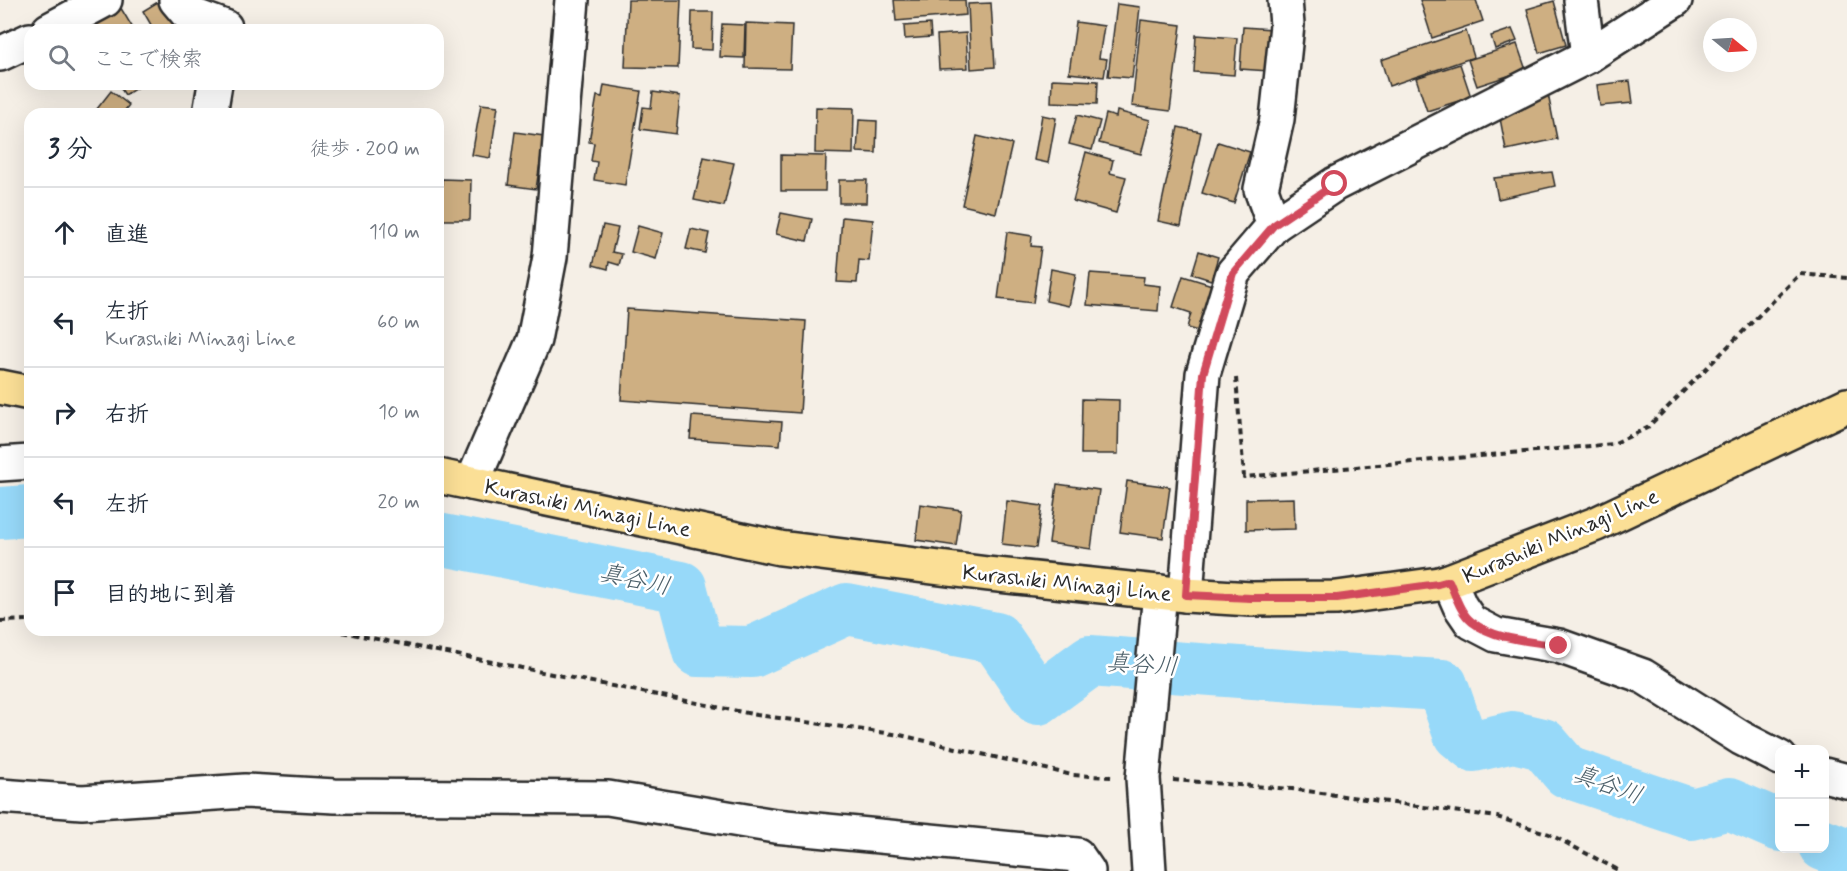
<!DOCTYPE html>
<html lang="ja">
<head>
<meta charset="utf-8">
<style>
  :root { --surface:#fff; --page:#f2f2f3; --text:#1f2937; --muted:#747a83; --line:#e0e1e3 }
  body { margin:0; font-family:Mynerve,"Klee One",sans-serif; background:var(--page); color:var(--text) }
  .controls { position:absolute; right:18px; bottom:18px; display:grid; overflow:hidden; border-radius:12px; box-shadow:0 6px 24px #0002 }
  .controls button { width:54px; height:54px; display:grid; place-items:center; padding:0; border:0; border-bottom:2px solid var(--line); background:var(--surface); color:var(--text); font:30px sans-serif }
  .compass { position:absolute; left:1703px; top:18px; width:54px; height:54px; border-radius:50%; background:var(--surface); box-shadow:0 6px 24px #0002; rotate:108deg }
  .stop { position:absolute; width:18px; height:18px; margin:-14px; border:4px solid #d1495b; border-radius:50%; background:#fff }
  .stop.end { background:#d1495b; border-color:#fff; box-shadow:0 2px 6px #0008 }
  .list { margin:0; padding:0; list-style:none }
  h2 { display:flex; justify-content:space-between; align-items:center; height:78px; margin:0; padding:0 24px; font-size:26px }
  h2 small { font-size:20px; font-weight:400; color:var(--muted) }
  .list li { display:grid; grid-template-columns:39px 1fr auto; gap:18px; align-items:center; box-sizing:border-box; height:90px; padding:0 24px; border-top:2px solid var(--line) }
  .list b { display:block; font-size:22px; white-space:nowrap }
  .list p { margin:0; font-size:20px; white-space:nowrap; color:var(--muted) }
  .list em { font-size:20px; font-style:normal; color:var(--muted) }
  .icon { flex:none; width:33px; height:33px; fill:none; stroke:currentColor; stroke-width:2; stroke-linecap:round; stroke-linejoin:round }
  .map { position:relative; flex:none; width:1847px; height:871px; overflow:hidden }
  .search { position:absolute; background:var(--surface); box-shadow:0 6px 24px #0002; left:24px; top:24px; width:420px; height:66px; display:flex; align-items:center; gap:15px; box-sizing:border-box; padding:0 21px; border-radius:18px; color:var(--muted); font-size:22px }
  .panel { position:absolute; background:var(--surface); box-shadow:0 6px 24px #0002; left:24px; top:108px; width:420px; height:528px; border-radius:18px }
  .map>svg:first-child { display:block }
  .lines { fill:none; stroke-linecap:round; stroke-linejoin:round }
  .river { stroke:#97d9f9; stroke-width:52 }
  .building { fill:#ceaf82; stroke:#2b2b2b; stroke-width:1.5 }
  .minor-casing { stroke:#2b2b2b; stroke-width:38 }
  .major-casing { stroke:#2b2b2b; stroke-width:38 }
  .path { stroke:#2b2b2b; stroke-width:4; stroke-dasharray:6 4.5; stroke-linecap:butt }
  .minor { stroke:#fff; stroke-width:33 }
  .major { stroke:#fbdf96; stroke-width:33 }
  .route { stroke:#d1495b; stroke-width:8 }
  .labels { text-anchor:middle; stroke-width:5; stroke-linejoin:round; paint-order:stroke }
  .street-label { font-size:22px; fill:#2b2b2b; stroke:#fff }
  .water-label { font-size:24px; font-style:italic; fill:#4b5f69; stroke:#fff }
</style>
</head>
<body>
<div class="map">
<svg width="1847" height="871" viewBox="0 0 1847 871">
  <rect width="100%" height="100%" fill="#f5efe6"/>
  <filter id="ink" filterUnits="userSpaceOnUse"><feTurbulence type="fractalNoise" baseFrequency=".0167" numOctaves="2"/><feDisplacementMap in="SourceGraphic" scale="12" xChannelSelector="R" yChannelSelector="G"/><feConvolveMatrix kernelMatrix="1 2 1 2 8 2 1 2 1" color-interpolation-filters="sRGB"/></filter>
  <g filter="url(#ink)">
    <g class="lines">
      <g class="river">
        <path d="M0,513l30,-2"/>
        <path d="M438,539l243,48 17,64 54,1 95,-43 149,29 42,61 52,-38 232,17 120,7 17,49 15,12 39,-9 30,7 24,28 125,42 37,-10 51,22"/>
        <path d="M1824,845l23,9"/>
      </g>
    </g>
    <g class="building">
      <path d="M161,0h4l19,30h-30l-11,-19z"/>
      <path d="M628,0h53l-3,68 -53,-1z"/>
      <path d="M894,0h71l1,15 -70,6z"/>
      <path d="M1420,0h56l7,21 -51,17z"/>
      <path d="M1554,1l12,44 -27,8 -12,-44z"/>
      <path d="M991,3l4,64 -24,2 -3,-65z"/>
      <path d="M1117,4l23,3 -8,71 -24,-2z"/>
      <path d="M119,5l15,25h-48l-2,-4z"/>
      <path d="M692,12h21l-1,38 -21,-1z"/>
      <path d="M1141,20l40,5 -11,86 -38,-5z"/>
      <path d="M1076,22l28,4 -5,32 8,1 -3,18 -35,-4z"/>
      <path d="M746,23l46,2 -2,44 -45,-1z"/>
      <path d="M722,24l23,1 -1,33 -24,-1z"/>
      <path d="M930,24l1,13 -26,2 -1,-13z"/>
      <path d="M1243,27l29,2 -3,42 -29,-2z"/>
      <path d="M1512,29l5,12 -22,8 -4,-13z"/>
      <path d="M1466,31l8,26 -85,29 -8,-26z"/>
      <path d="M966,33l2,35 -29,1 -2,-34z"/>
      <path d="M1196,35l41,3 -3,37 -40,-3z"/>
      <path d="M1517,44l9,26 -49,16 -9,-26z"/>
      <path d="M1460,64l11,33 -44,14 -11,-33z"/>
      <path d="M1052,79l46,2 -1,23 -46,-2z"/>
      <path d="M1630,81l3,22 -33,3 -3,-21z"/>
      <path d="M118,84h25l-18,11z"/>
      <path d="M604,85l37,6 -16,94 -31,-5 3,-18 -6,-1 3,-18 -5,-1 8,-46 5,1z"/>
      <path d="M111,91l18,14 -7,9h-29z"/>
      <path d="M653,92l27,4 -4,38 -36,-5 3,-22 8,1z"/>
      <path d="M1548,94l9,45 -51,11 -7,-37z"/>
      <path d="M481,104l17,2 -8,52 -18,-3z"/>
      <path d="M816,107l38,1 -1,46 -38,-1z"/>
      <path d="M1117,111l33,9 -9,34 -42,-11 7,-29 10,3z"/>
      <path d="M1042,115l14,3 -8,45 -14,-3z"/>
      <path d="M1077,115l23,6 -8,29 -23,-6z"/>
      <path d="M859,120l18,1 -1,32 -19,-1z"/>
      <path d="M1178,127l23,5 -20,94 -23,-5z"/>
      <path d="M515,132l29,4 -8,53 -28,-4z"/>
      <path d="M977,136l35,8 -16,69 -34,-8z"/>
      <path d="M1218,142l32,10 -16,51 -32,-10z"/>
      <path d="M1086,152l27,8 -3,13 16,4 -10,36 -43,-12z"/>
      <path d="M781,155l45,1 -1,35h-44z"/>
      <path d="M704,157l30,6 -10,43 -30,-6z"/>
      <path d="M1552,172l3,14 -57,13 -4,-21z"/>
      <path d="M442,179l29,1 -1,40h-29z"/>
      <path d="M839,180h28l-1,23h-27z"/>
      <path d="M781,213l31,6 -5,22 -31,-7z"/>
      <path d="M842,217l31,3 -4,41 -10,-1 -2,23 -20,-1z"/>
      <path d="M603,225l15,3 -6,24 10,2 -3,11 -10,-3 -1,7 -15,-4z"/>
      <path d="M638,226l25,7 -7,26 -25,-7z"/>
      <path d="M691,229l18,4 -4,20 -19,-4z"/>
      <path d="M1007,232l25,4 -1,10 10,1 -8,56 -35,-4z"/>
      <path d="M1199,251l19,6 -7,23 -19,-6z"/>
      <path d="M1051,269l25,5 -7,32 -23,-5z"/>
      <path d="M1090,273l54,4 -1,7 17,2 -2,25 -71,-6z"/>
      <path d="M1183,276l29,9 -14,46 -11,-3 4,-15 -18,-6z"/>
      <path d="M627,309l179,12 -6,92 -179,-13z"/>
      <path d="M1082,399l37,1 -1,54h-37z"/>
      <path d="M692,416l90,6 -2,23 -90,-6z"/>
      <path d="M1127,481l43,6 -7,51 -43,-6z"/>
      <path d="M1057,484l42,6 -8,59 -42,-6z"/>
      <path d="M1294,498l1,31 -49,1v-31z"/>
      <path d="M1007,501l35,5 -6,42 -34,-4z"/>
      <path d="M920,504l41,6 -5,36 -40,-6z"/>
    </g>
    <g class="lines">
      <defs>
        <g id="minor">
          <path d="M176,0l11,13 38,14"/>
          <path d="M1581,0l7,56"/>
          <path d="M49,30l56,-30"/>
          <path d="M0,54l30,-14"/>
          <path d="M210,114l5,-30"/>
          <path d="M1274,225l-13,-36 16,-70 10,-94 -2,-25"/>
          <path d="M0,464l30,-2"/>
          <path d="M472,483l62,-143 16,-83 22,-257"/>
          <path d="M1449,581l11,25 11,16 25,13 63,11 84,30 98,62 39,20"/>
          <path d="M1186,595l17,-221 30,-101 41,-48 61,-41 253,-128 87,-56"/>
          <path d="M1824,775l23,6"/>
          <path d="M0,796l82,6 163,-11 90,5 273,2 167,28 302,29 11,16"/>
          <path d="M1149,871l-6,-93 17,-186"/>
        </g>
        <g id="major">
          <path d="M0,387l30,6"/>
          <path d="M438,476l342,72 208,26 198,21 65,4 86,-1 102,-14 10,-3 147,-57 251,-119"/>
        </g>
      </defs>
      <use href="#minor" class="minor-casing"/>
      <use href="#major" class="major-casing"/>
      <g class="path">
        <path d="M1236,378l8,99 369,-33 34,-16 153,-154 47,4"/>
        <path d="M0,621l30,-1"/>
        <path d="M332,630l425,85 143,20 172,40 40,2"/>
        <path d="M1173,780l119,9 205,28 52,17 71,37"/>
      </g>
      <use href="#minor" class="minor"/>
      <use href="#major" class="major"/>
    </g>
  </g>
  <g class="lines" filter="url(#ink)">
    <path class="route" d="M1335,184l-61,41 -41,48 -30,101 -17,221 65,3h86l101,-14 11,-3c6,13 11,32 23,41 23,18 59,19 87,24"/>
  </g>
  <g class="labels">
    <g class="street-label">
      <text transform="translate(588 507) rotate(12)" y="8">Kurashiki Minagi Line</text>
      <text transform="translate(1560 535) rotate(-23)" y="8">Kurashiki Minagi Line</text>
      <text transform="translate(1067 582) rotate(6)" y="8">Kurashiki Minagi Line</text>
    </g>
    <g class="water-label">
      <text transform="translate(635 579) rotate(12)" y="8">真谷川</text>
      <text transform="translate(1142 664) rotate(4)" y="8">真谷川</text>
      <text transform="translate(1608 784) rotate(20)" y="8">真谷川</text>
    </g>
  </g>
</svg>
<div class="controls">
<button>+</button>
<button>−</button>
</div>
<svg class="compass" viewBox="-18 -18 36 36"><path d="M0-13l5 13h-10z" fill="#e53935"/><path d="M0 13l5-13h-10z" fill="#747a83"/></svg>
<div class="stop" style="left:1335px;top:184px"></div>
<div class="stop end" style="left:1559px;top:646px"></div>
<div class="search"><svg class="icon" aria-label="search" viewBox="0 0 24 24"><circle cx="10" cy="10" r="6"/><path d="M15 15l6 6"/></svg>ここで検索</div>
<section class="panel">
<h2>3 分<small>徒歩 · 200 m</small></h2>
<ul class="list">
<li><svg class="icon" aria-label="ahead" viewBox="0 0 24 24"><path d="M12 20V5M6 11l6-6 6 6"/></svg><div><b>直進</b></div><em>110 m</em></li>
<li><svg class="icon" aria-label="left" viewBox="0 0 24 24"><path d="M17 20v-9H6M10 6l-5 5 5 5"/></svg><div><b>左折</b><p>Kurashiki Minagi Line</p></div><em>60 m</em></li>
<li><svg class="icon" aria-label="right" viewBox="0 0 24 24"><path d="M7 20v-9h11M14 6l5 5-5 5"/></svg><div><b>右折</b></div><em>10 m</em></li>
<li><svg class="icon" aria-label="left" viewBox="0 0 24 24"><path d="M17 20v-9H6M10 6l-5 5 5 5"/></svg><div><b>左折</b></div><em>20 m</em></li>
<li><svg class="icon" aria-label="arrive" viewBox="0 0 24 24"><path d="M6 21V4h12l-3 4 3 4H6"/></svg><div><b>目的地に到着</b></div></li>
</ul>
</section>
</div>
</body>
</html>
